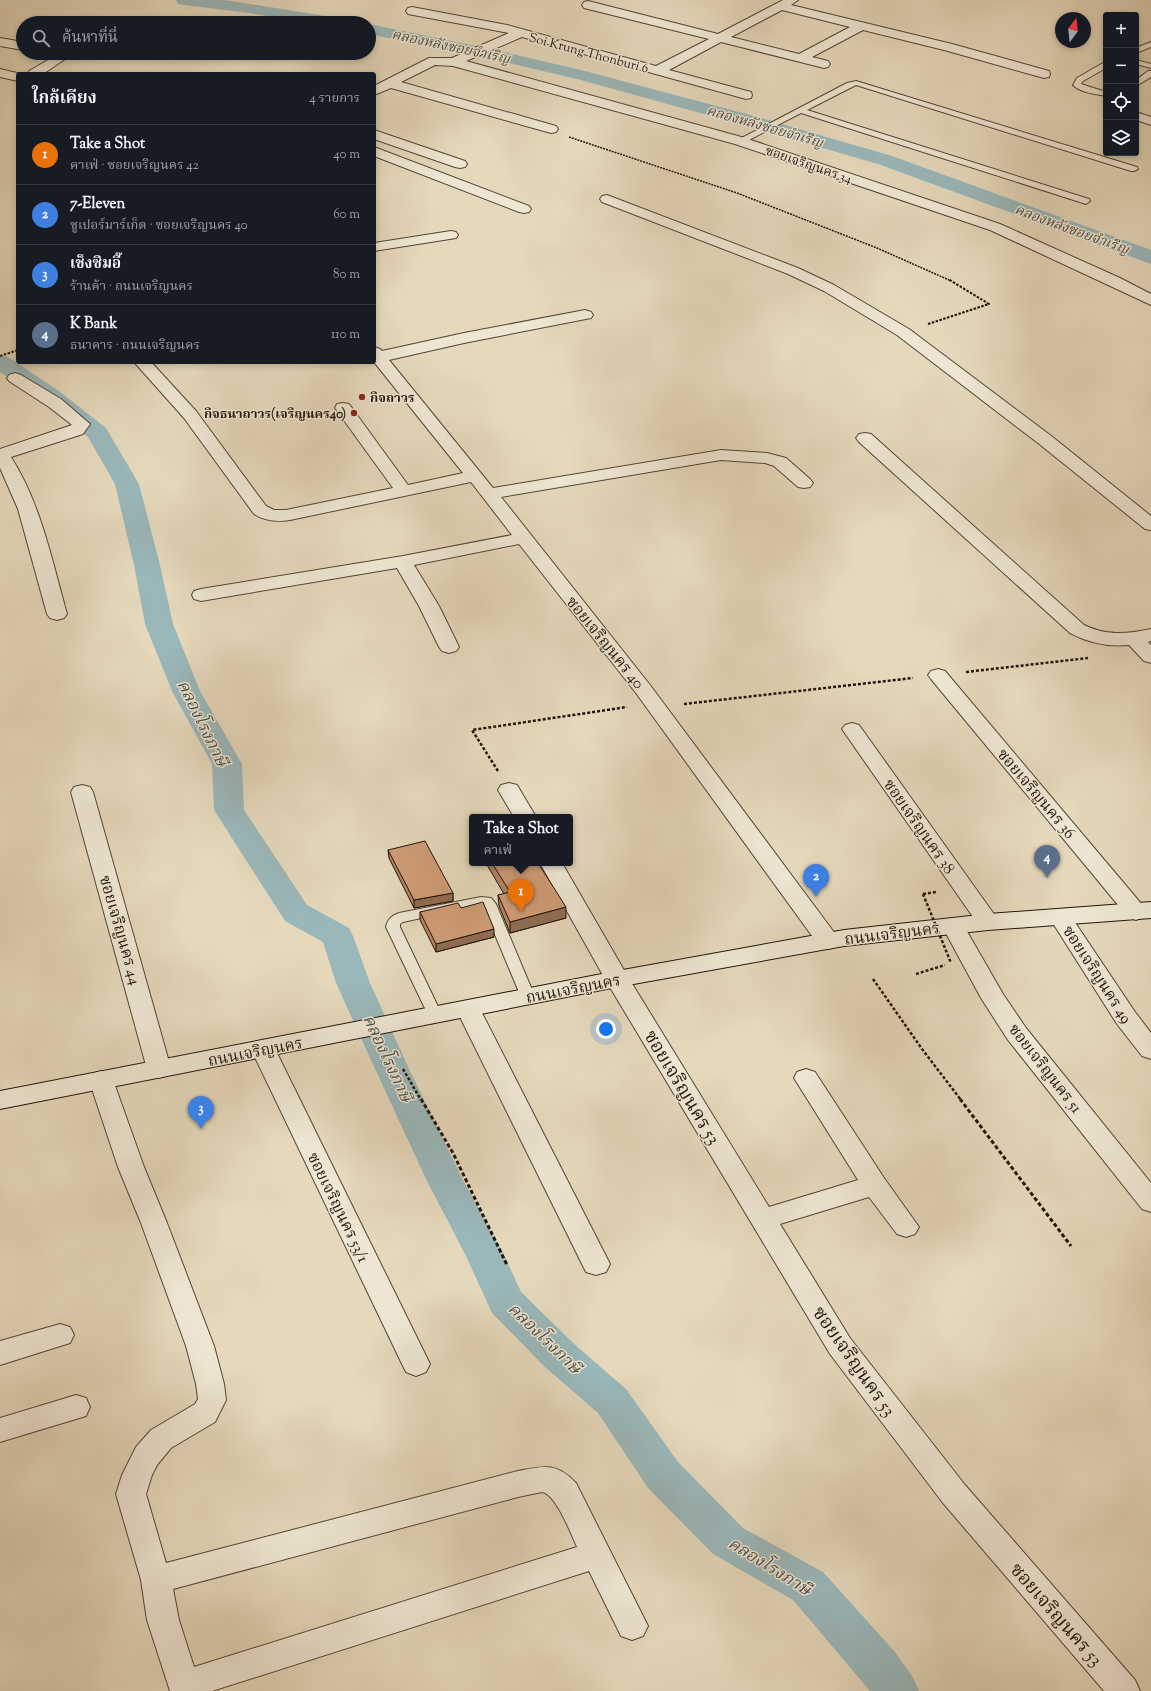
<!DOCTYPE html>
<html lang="th">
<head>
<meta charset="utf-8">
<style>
  :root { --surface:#171b24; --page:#242831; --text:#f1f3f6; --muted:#9ea1a6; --line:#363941; --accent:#c59692 }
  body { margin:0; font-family:"Sorts Mill Goudy","Noto Serif Thai",serif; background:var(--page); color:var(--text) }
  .controls { position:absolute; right:12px; top:12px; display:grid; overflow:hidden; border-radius:4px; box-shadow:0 2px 6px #0003 }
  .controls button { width:36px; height:36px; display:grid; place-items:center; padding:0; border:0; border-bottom:1px solid var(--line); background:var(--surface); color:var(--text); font:20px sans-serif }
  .compass { position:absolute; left:1055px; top:12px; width:36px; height:36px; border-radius:50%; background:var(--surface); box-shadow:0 2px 6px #0003; rotate:15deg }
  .you { position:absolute; left:606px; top:1029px; width:14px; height:14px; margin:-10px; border:3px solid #fff; border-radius:50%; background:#1a73e8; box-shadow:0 0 0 6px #1a73e833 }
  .badge { display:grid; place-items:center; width:26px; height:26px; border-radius:50%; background:var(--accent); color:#fff; font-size:13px; font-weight:700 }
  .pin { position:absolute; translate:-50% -33px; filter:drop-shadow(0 1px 2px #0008) }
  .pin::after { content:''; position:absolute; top:21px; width:14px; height:12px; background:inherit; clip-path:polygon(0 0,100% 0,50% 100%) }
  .popup { position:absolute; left:469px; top:814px; width:104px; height:52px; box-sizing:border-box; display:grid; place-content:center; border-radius:4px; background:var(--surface); filter:drop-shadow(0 1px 3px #0005); font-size:13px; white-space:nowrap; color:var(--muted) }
  .popup b { font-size:15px; color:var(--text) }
  .popup::after { content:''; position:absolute; left:50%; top:100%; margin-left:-8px; border:8px solid transparent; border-top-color:var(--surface) }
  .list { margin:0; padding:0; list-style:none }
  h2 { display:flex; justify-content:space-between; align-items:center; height:52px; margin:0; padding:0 16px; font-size:17px }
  h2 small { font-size:13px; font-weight:400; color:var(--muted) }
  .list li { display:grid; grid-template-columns:26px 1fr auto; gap:12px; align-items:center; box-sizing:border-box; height:60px; padding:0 16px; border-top:1px solid var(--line) }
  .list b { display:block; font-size:15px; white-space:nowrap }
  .list p { margin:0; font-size:13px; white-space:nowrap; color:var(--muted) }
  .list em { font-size:13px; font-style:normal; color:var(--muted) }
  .icon { flex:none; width:22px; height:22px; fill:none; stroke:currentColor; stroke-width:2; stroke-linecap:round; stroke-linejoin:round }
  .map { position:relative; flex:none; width:1151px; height:1691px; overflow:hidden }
  .search { position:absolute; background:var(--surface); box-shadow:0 2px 6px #0003; left:16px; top:16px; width:360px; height:44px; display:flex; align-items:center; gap:10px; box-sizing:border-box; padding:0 14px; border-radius:22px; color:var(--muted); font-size:15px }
  .panel { position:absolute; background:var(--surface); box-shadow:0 2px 6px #0003; left:16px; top:72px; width:360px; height:292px; border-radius:4px }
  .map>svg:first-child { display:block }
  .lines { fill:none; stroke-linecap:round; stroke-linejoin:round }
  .canal { fill:#9ab7ba; fill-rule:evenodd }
  .lane-casing { stroke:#524536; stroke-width:2 }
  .street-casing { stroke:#524536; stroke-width:2 }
  .secondary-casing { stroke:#21140a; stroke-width:2 }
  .path-far3 { stroke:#21140a; stroke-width:1.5; stroke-dasharray:2 1; stroke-linecap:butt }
  .path-far2 { stroke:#21140a; stroke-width:2; stroke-dasharray:2.5 1.5; stroke-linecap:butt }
  .path-far1 { stroke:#21140a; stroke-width:2.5; stroke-dasharray:3 2; stroke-linecap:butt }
  .path { stroke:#21140a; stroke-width:3; stroke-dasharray:4 2.5; stroke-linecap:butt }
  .lane { fill:#eee6d3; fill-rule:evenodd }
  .street { fill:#eee6d3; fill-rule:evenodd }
  .secondary { fill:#eee6d3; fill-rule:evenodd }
  .path-bridge { stroke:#21140a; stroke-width:2.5; stroke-dasharray:3 2; stroke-linecap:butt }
  .wall { fill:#b18565; stroke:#21140a }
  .shaded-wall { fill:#906c52; stroke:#21140a }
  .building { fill:#ce9b75; stroke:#21140a }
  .poi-dot { fill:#8f2418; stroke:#eee6d3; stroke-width:1.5 }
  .labels { text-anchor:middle; stroke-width:3; stroke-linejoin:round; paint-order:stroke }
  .far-street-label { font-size:13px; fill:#21140a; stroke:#eee6d3 }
  .far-poi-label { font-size:13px; font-weight:bold; fill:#21140a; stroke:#eee6d3; text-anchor:start }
  .far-water-label { font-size:14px; font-style:italic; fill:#4b4d48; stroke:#eee6d3 }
  .street-label { font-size:16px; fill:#21140a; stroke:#eee6d3 }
  .water-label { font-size:17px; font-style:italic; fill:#4b4d48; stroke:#eee6d3 }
  .near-street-label { font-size:19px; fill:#21140a; stroke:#eee6d3 }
</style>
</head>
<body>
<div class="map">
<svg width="1151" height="1691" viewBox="0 0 1151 1691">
  <rect width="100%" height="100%" fill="#e5d8bb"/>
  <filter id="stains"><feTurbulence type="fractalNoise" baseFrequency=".005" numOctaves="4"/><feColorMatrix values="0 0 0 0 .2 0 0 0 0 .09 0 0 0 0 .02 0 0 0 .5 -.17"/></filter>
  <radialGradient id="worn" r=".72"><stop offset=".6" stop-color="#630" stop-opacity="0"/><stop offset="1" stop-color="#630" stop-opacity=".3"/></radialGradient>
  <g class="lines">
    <g class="canal">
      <path d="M176,0h49l113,18 6,1 3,4h-39l-59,-10 -65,-8 -6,-1z"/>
      <path d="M369,24l131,27 81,19 173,46 138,40 254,92 5,2v14l-273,-100 -138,-40 -163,-45 -77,-18 -131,-27z"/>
      <path d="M0,355l8,2 51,34 47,37 33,56 21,81 13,59 27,67 42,73 2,46 63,95 42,23 4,8 17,47 40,88 53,109 41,75 17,37 52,51 53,46 52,73 65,66 80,44 72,80 17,24 7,15h-49l-77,-91 -80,-46 -65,-66 -50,-75 -53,-46 -53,-54 -26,-57 -39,-75 -51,-110 -40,-88 -13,-41 -38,-21 -71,-111 -2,-46 -40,-73 -27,-67 -11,-59 -19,-81 -27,-47 -45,-36 -43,-29z"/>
    </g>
    <defs>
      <g id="lane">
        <path d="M1151,42v5l-15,6v-5z"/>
        <path d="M1136,60l15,4v4l-15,-4z"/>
        <path d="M1103,63h3v5l-23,13 -2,3 25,8v4c-10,-2 -25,-3 -33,-11l4,-7z"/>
        <path d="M1148,71h3v6l-15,9v-6z"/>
        <path d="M856,81l281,86 1,2 -4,2h-3l-275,-86 -49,25 282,89 1,2 -4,3 -3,-1 -282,-90 -58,30h-3l-4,-2 111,-58z"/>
        <path d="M481,897l10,1 5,6 39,93 -2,3 -5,2 -5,-2 -2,-3 -38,-91 -2,-1 -78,17 -3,2v3l42,88 -2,4 -5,1 -5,-1 -44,-92c2,-8 5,-11 13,-14z"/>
      </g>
      <g id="street">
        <path d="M783,0h15l-7,5 161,39 97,27 1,3 -1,3 -5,1 -100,-28 -81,-20 -51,27 16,4 2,3 -2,3 -4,1 -103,-26 -52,28 82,22 1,3 -1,3 -5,1 -224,-62 -56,24 279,77 255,86 120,54 31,16v11l-161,-75 -255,-86 -282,-78 -18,-1 -34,17 155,44 2,3 -2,3 -5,1 -160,-45 -17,7v-9l55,-28h23l57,-25 -101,-19 -2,-3 2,-3 4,-1 95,18 149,41 53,-27 -125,-31 -2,-3 2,-3 4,-1 130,33zM782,10l68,17 -51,27 -68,-17z"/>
        <path d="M0,38l23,4v8l-23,-4z"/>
        <path d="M60,53h10l1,2 -28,19h-15l1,-3z"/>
        <path d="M0,69l21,5h-3v7l-18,-4z"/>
        <path d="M1139,113l12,4v8l-15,-5v-6z"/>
        <path d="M374,130l91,31 2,3 -2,3 -5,1 -5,-1 -81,-28z"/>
        <path d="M374,147l155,59 2,3 -2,3 -5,1 -5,-1 -145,-56z"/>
        <path d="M607,195l191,73 36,17 75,44 141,106 101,81v14l-6,-1 -107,-86 -141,-108 -73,-44 -36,-17 -186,-72 -2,-3 2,-3z"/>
        <path d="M451,231l5,1 2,3 -2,3 -82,13v-8z"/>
        <path d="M585,310l6,2 2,3 -2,3 -127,25 -75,17 104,128 228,-38 46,3 19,5 24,21 3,4 -3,4 -6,1 -6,-1 -24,-21 -9,-3 -44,-3 -220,37 149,188 186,250 4,6 -4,6 -8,2 -8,-2 -184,-254 -117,-149 -105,21 25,41 20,41 -3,4 -7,2 -7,-2 -3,-4 -20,-41 -22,-38 -196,33 -7,-2 -2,-4 2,-4 7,-2 202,-33 109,-21 -41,-53 -181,38c-13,2 -25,1 -36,-6l-70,-96 -50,-56h17l45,49 70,95 8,4h12l107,-22 -58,-80 2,-4 6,-1 6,1 59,81 55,-12 -89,-111v-15l6,2 2,2 82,-18z"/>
        <path d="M15,373l6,2 40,24 29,25 -7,10 -72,23c30,47 41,104 56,157l-3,4 -7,2 -7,-2 -3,-4 -29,-105 -18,-41v-19l72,-24 -23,-18 -40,-26 -2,-3 2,-3z"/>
        <path d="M865,433l6,1 213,191c22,11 43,9 67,4v12l-3,1 3,3v18l-7,-2 -15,-16c-21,2 -40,-2 -59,-12l-211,-191 -3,-4 3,-4z"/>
        <path d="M938,669l7,2 199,236 3,5 -3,5 -8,3 -8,-3 -197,-238 -3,-4 3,-4z"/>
        <path d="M852,723l7,2 137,192 3,5 -3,5 -8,3 -8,-3 -138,-198 3,-4z"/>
        <path d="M509,783l8,2 19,32h-22l-16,-27 3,-5z"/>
        <path d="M82,785l8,2 3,5 78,277 -3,6 -9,3 -9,-3 -3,-6 -76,-277 3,-5z"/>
        <path d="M540,863h22l66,114 141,230 89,-27 -64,-102 3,-6 9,-3 9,3 69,106 35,49 -4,7 -9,3 -9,-3 -28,-37 -89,27 70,114 115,147 170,195 5,11h-36l-161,-188 -113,-149 -225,-375z"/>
        <path d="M1060,909l8,3 67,100 16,21v26l-9,-3 -25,-32 -68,-107 3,-5z"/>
        <path d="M953,918l8,3 42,73 23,34 125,155v29l-9,-3 -134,-169 -27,-42 -39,-72 3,-5z"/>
        <path d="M468,1001l8,2 4,6 130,255 -4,8 -10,3 -10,-3 -4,-8 -126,-255 4,-6z"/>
        <path d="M263,1040l9,3 3,6 155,315 -4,8 -10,4 -10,-4 -4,-8 -151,-315 3,-6z"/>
        <path d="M101,1071l9,3 3,6 31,87 23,56 47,123 10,38 2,16 -11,22 -44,26 -14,17 -5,10 -6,19 20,69 352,-92c26,-5 38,-9 58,12l72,143 -5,10 -11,4 -11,-4 -32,-65 -377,120h-42l-23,-71 -6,-40 -25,-86 6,-19 14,-28 15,-17 44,-26 3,-5 -2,-15 -10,-38 -45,-123 -23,-56 -29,-87 3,-6zM542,1492c14,2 29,42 35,55l-383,120 -15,-47 -6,-31 345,-92z"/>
        <path d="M60,1324l10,3 4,8 -4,8 -70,22v-24z"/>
        <path d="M76,1395l10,3 4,9 -4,9 -86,26v-24z"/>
      </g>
      <path id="secondary" d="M1151,902v16l-163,12 -144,16 -227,41 -617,122v-18l617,-120 227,-41 144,-16z"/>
    </defs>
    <use href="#lane" class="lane-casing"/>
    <use href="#street" class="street-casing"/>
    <use href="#secondary" class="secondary-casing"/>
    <path class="path-far3" d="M569,137l168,56 140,55 72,32"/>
    <g class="path-far2">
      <path d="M928,324l61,-20 -41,-25"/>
      <path d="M0,356l18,-6"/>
    </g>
    <g class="path-far1">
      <path d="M966,672l122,-14"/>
      <path d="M684,704l229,-26"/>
      <path d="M498,771l-26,-41 155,-23"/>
      <path d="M923,894l13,-2"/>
      <path d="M916,974l29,-9"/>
      <path d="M873,979l49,70 39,51"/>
      <path d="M403,1069l18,31"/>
    </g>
    <g class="path">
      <path d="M421,1099l32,54 54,112"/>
      <path d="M960,1099l111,147"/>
    </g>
    <use href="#lane" class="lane"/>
    <use href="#street" class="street"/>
    <use href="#secondary" class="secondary"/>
    <path class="path-bridge" d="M923,894l28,69"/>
  </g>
  <g class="wall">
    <path d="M388,850l65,43v8l-39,7 -25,-50z"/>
    <path d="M486,863h52l28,55 -56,15 -11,-27 -1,-11 6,-1z"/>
    <path d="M461,908l33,29 -58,15 -16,-32v-8z"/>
  </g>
  <g class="shaded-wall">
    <path d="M453,893v8l-39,7v-8z"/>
    <path d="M566,907v11l-56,15v-11z"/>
    <path d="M494,929v8l-58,15v-8z"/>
  </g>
  <g class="building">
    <path d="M425,841l28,52 -39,7 -26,-50z"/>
    <path d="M492,863h46l28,44 -56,15 -12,-27 12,-3z"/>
    <path d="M483,902l11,27 -58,15 -16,-32 38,-9 3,5z"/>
  </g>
  <g class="poi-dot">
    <circle cx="362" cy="397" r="4"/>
    <circle cx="354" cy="413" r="4"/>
  </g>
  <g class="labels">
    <g class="far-street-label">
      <text transform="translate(589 52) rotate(15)" y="5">Soi Krung Thonburi 6</text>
      <text transform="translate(809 164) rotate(19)" y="5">ซอยเจริญนคร 34</text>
    </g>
    <g class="far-poi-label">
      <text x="370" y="402">กิจถาวร</text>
      <text x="346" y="418" text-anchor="end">กิจธนาถาวร(เจริญนคร40)</text>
    </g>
    <g class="far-water-label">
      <text transform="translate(451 46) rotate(12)" y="5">คลองหลังซอยจำเริญ</text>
      <text transform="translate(765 126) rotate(16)" y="5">คลองหลังซอยจำเริญ</text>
      <text transform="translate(1072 229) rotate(20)" y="5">คลองหลังซอยจำเริญ</text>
    </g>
    <g class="street-label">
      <text transform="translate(606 642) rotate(51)" y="6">ซอยเจริญนคร 40</text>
      <text transform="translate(1037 793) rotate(50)" y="6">ซอยเจริญนคร 36</text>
      <text transform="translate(920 826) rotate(55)" y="6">ซอยเจริญนคร 38</text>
      <text transform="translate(121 930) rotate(74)" y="6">ซอยเจริญนคร 44</text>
      <text transform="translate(892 933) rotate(-7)" y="6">ถนนเจริญนคร</text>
      <text transform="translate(1098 974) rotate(57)" y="6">ซอยเจริญนคร 49</text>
      <text transform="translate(573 988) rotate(-11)" y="6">ถนนเจริญนคร</text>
      <text transform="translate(255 1051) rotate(-11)" y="6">ถนนเจริญนคร</text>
      <text transform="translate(1046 1068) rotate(52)" y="6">ซอยเจริญนคร 51</text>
      <text transform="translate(339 1207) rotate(64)" y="6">ซอยเจริญนคร 53/1</text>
    </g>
    <g class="water-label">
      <text transform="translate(203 723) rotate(64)" y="6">คลองโรงภาษี</text>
      <text transform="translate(388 1058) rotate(65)" y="6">คลองโรงภาษี</text>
      <text transform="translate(545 1338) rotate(44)" y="6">คลองโรงภาษี</text>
      <text transform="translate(770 1566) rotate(32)" y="6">คลองโรงภาษี</text>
    </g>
    <g class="near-street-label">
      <text transform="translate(683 1087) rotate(59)" y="7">ซอยเจริญนคร 53</text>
      <text transform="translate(855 1361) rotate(55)" y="7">ซอยเจริญนคร 53</text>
      <text transform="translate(1057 1614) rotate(49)" y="7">ซอยเจริญนคร 53</text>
    </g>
  </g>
  <rect width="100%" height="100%" filter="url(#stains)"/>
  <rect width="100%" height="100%" fill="url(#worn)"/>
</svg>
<div class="controls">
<button>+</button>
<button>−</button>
<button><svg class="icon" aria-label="locate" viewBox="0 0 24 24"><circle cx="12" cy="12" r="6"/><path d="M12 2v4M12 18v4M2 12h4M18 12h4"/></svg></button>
<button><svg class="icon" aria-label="layers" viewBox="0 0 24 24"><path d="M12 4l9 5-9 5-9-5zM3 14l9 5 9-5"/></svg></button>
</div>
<svg class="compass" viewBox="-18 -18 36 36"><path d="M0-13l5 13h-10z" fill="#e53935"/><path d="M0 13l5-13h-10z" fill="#9ea1a6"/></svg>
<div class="you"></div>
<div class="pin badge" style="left:521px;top:912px;background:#e8710a">1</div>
<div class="popup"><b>Take a Shot</b>คาเฟ่</div>
<div class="pin badge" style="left:816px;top:897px;background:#3f7fe0">2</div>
<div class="pin badge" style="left:201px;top:1129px;background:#3f7fe0">3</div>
<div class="pin badge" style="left:1047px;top:878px;background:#5c6f8a">4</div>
<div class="search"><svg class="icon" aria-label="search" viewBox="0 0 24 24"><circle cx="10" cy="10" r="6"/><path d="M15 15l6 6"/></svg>ค้นหาที่นี่</div>
<section class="panel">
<h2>ใกล้เคียง<small>4 รายการ</small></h2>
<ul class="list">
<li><span class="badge" style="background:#e8710a">1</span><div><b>Take a Shot</b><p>คาเฟ่ · ซอยเจริญนคร 42</p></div><em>40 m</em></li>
<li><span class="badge" style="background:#3f7fe0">2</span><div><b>7-Eleven</b><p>ซูเปอร์มาร์เก็ต · ซอยเจริญนคร 40</p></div><em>60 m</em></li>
<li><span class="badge" style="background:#3f7fe0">3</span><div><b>เช็งซิมอี๊</b><p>ร้านค้า · ถนนเจริญนคร</p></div><em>80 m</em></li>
<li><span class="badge" style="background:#5c6f8a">4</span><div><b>K Bank</b><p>ธนาคาร · ถนนเจริญนคร</p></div><em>110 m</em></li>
</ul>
</section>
</div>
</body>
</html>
